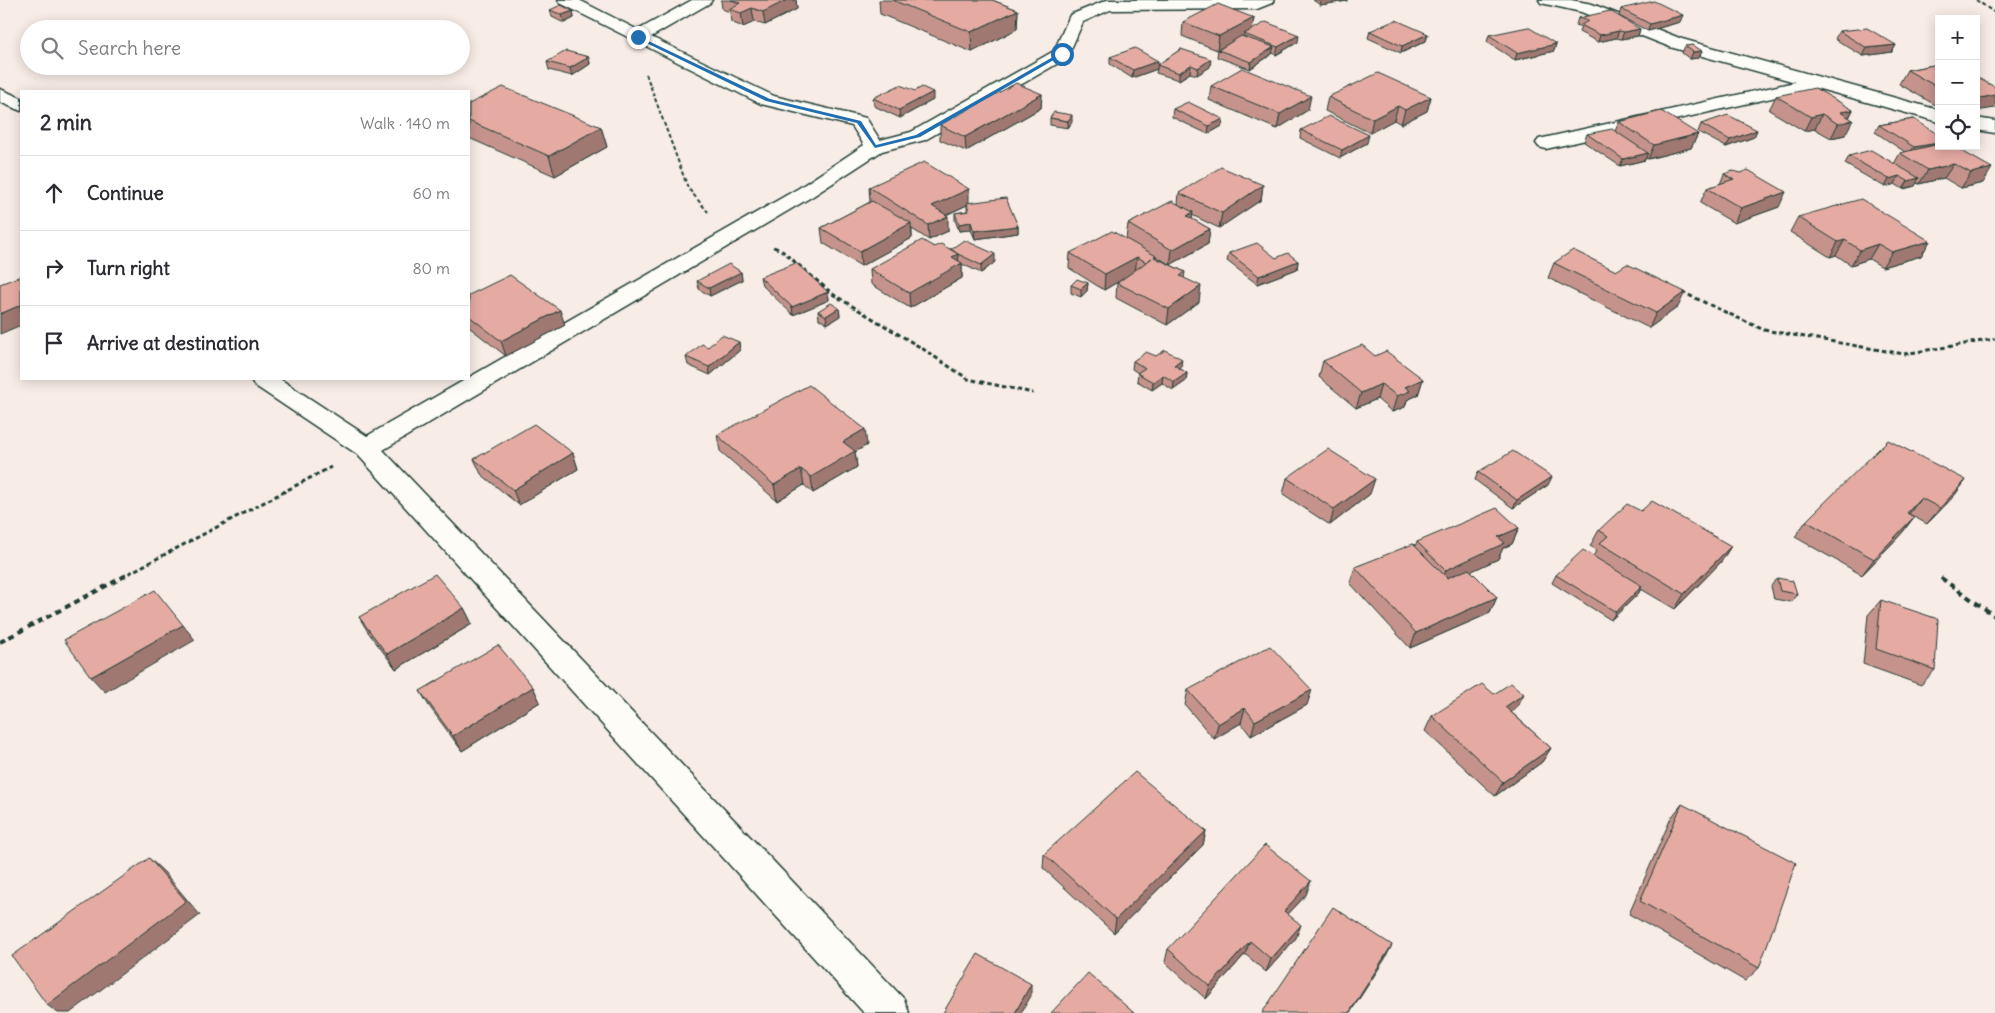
<!DOCTYPE html>
<html lang="en">
<head>
<meta charset="utf-8">
<style>
  :root { --surface:#fff; --page:#f2f2f3; --text:#2b2b33; --muted:#7c7c81; --line:#e1e1e2 }
  body { margin:0; font-family:Delius,sans-serif; background:var(--page); color:var(--text) }
  .controls { position:absolute; right:15px; top:15px; display:grid; overflow:hidden; border-radius:0px; box-shadow:0 2px 12px #0003 }
  .controls button { width:45px; height:45px; display:grid; place-items:center; padding:0; border:0; border-bottom:1px solid var(--line); background:var(--surface); color:var(--text); font:25px sans-serif }
  .stop { position:absolute; width:15px; height:15px; margin:-11px; border:4px solid #1f6fb2; border-radius:50%; background:#fff }
  .stop.end { background:#1f6fb2; border-color:#fff; box-shadow:0 1px 5px #0008 }
  .list { margin:0; padding:0; list-style:none }
  h2 { display:flex; justify-content:space-between; align-items:center; height:65px; margin:0; padding:0 20px; font-size:21px }
  h2 small { font-size:16px; font-weight:400; color:var(--muted) }
  .list li { display:grid; grid-template-columns:32px 1fr auto; gap:15px; align-items:center; box-sizing:border-box; height:75px; padding:0 20px; border-top:1px solid var(--line) }
  .list b { display:block; font-size:19px; white-space:nowrap }
  .list em { font-size:16px; font-style:normal; color:var(--muted) }
  .icon { flex:none; width:28px; height:28px; fill:none; stroke:currentColor; stroke-width:2; stroke-linecap:round; stroke-linejoin:round }
  .map { position:relative; flex:none; width:1995px; height:1013px; overflow:hidden }
  .search { position:absolute; background:var(--surface); box-shadow:0 2px 12px #0003; left:20px; top:20px; width:450px; height:55px; display:flex; align-items:center; gap:12px; box-sizing:border-box; padding:0 18px; border-radius:28px; color:var(--muted); font-size:19px }
  .panel { position:absolute; background:var(--surface); box-shadow:0 2px 12px #0003; left:20px; top:90px; width:450px; height:290px; border-radius:0px }
  .map>svg:first-child { display:block }
  .lines { fill:none; stroke-linecap:round; stroke-linejoin:round }
  .minor-casing { stroke:#1f3d34; stroke-width:3 }
  .path-far2 { stroke:#1f3d34; stroke-width:2; stroke-dasharray:4 2.5; stroke-linecap:butt }
  .path-far1 { stroke:#1f3d34; stroke-width:3; stroke-dasharray:4.5 3; stroke-linecap:butt }
  .path { stroke:#1f3d34; stroke-width:4; stroke-dasharray:6 4.5; stroke-linecap:butt }
  .minor { fill:#fdfcf7; fill-rule:evenodd }
  .wall { fill:#c5938c; stroke:#1f3d34 }
  .shaded-wall { fill:#a07872; stroke:#1f3d34 }
  .building { fill:#e5aba3; stroke:#1f3d34 }
  .route { fill:#1f6fb2 }
</style>
</head>
<body>
<div class="map">
<svg width="1995" height="1013" viewBox="0 0 1995 1013">
  <rect width="100%" height="100%" fill="#f8ece6"/>
  <filter id="ink" filterUnits="userSpaceOnUse"><feTurbulence type="fractalNoise" baseFrequency=".02" numOctaves="2"/><feDisplacementMap in="SourceGraphic" scale="10" xChannelSelector="R" yChannelSelector="G"/><feConvolveMatrix kernelMatrix="1 2 1 2 8 2 1 2 1" color-interpolation-filters="sRGB"/></filter>
  <g filter="url(#ink)">
    <g class="lines">
      <defs>
        <g id="minor">
          <path d="M558,0h21l59,30 54,-30h20l-2,3 -59,34 123,59 92,22 14,22 31,-8 143,-81 16,-36 37,-15h167l-2,3 -15,6 -147,1 -27,12 -16,36 -142,82 -43,11 -69,45 -430,254 521,549 5,14h-45l-507,-559 -103,-69 -3,-6h29l87,57 432,-248 65,-43 -12,-19 -91,-22 -201,-101z"/>
          <path d="M1539,0h32l21,4 90,35 257,71v12l-123,-34 -270,61 -7,-2 -3,-4 3,-4 256,-57 -125,-35 -89,-35 -40,-9z"/>
          <path d="M0,89l21,9v13l-21,-9z"/>
          <path d="M1976,118l19,3v12l-19,-3z"/>
        </g>
      </defs>
      <use href="#minor" class="minor-casing"/>
      <g class="path-far2">
        <path d="M1976,0l19,13"/>
        <path d="M646,74l42,114 20,24"/>
        <path d="M773,247l3,1"/>
      </g>
      <g class="path-far1">
        <path d="M774,247l8,4 52,44 89,54 45,30 65,14"/>
        <path d="M1682,292l82,38 140,24 91,-15"/>
        <path d="M122,577l209,-110"/>
      </g>
      <g class="path">
        <path d="M1941,578l54,38"/>
        <path d="M0,642l125,-66"/>
      </g>
      <use href="#minor" class="minor"/>
    </g>
    <g class="wall">
      <path d="M721,0h75l1,9 -32,16 -11,-3 -11,5 -12,-5 -1,-10 -8,-3z"/>
      <path d="M879,0h113l26,10 -1,19 -45,23 -92,-38z"/>
      <path d="M1313,0h34v1l-27,4z"/>
      <path d="M1621,9l59,13 -32,9 -29,-15z"/>
      <path d="M550,10l23,1 1,7 -10,5 -12,-6z"/>
      <path d="M1254,18l-2,12 46,12 -22,13 -3,-2 -1,1 -22,15 -33,-12 1,-7 11,-6 -12,6 -35,-14 1,-14z"/>
      <path d="M1578,18l62,11 -2,7 -17,3 -5,-1 -18,4 -19,-10 2,-5 -5,-2z"/>
      <path d="M1370,31l58,3 -2,7 -25,12 -33,-15z"/>
      <path d="M1839,31l57,14 -4,7 -29,4 -28,-17z"/>
      <path d="M1489,35l67,9 -2,7 -39,9 -28,-18z"/>
      <path d="M1685,46l17,5 -3,7 -9,1 -8,-6z"/>
      <path d="M1181,49l29,18 -13,8 -7,-2 -11,7 -23,-7 1,-4 -25,9 -22,-14v-7l48,8z"/>
      <path d="M589,57l1,7 -18,12 -23,-6 -2,-8z"/>
      <path d="M1939,64v43l-40,-23 8,-14z"/>
      <path d="M76,66h47l-18,7 -10,-6 -14,5 -4,-2z"/>
      <path d="M1211,86l97,24 -31,19 -68,-29z"/>
      <path d="M1042,94l-1,14 -75,43 -26,-11v-15z"/>
      <path d="M1776,96l77,14 -4,8 -4,17 -14,3 -16,-9 -11,2 -35,-21z"/>
      <path d="M1328,97h103l-4,14 -26,13 -7,-4 -24,13 -45,-22z"/>
      <path d="M873,98l60,2 -33,18 -26,-12z"/>
      <path d="M469,104l132,23 6,20 -52,29 -86,-38z"/>
      <path d="M1173,109l49,17 -14,8 -36,-17z"/>
      <path d="M1050,118l22,4 -4,6 -18,-3z"/>
      <path d="M1914,119l69,64 -22,5 -17,-10 -25,6 -3,-1 -1,3 -12,3 -8,-5 -10,3 -40,-23 4,-8 45,8 6,-11 5,-1 -30,-20 4,-7z"/>
      <path d="M1619,122l79,12 -7,14 -43,11 -2,-1 -1,2 -25,6 -36,-24 3,-8 28,-3z"/>
      <path d="M1701,124l56,6 -3,7 -28,10 -28,-15z"/>
      <path d="M1301,130l66,13 -27,15 -40,-20z"/>
      <path d="M1724,174l55,33 -45,16 -34,-20 7,-15 13,-4z"/>
      <path d="M1263,185l-2,15 -42,28 -27,-13v4l18,10 -2,15 -38,21 -14,-9v2l29,14 -1,6 15,24 -32,23 -51,-27 1,-15 7,-5 -20,12 -35,-22 1,-15 56,-14 2,-15 50,-20 1,-11z"/>
      <path d="M869,187l100,16 49,23v7l-43,6 -4,-9 -12,1 -4,-11v-7l12,-2v-6l-21,10 2,16 -19,9 -17,-11v9l-51,28 -38,-23 -2,-15 49,-26z"/>
      <path d="M1798,217l132,24 -9,15 -39,11 -13,-8 -18,6 -15,-10 -6,2 -40,-25z"/>
      <path d="M934,247l17,2 44,13 -14,11 -19,-9v14l-52,30 -39,-24 -1,-15z"/>
      <path d="M1229,253l47,5 22,3 -1,8 -40,15 -30,-23z"/>
      <path d="M1554,263l62,8 62,36 -29,21 -101,-50z"/>
      <path d="M741,272l1,8 -32,16 -11,-7 -2,-8z"/>
      <path d="M760,277l68,15 1,8 -36,15 -31,-30z"/>
      <path d="M1088,283l-1,8 -6,6 -10,-4v-8z"/>
      <path d="M469,295l96,30 -59,31 -37,-29z"/>
      <path d="M839,308l1,8 -13,8 -8,-5 -1,-8z"/>
      <path d="M739,342l1,8 -30,25 -22,-10 -2,-8 22,-10z"/>
      <path d="M1156,356l25,11 -2,1 8,5 -1,8 -13,9 -11,-7 -10,7 -15,-9 1,-8 -6,-4 1,-8z"/>
      <path d="M1375,356l48,23 -5,16 -11,5 -2,7 -13,5 -15,-13 -21,9 -37,-31 4,-16z"/>
      <path d="M717,435l150,10 -12,7 2,15 -44,26 -9,-8 -27,16 -57,-50z"/>
      <path d="M573,453l5,16 -59,36 -38,-31 -7,-15z"/>
      <path d="M1478,472l70,13 -35,23 -38,-28z"/>
      <path d="M1287,478l83,16 -40,31 -47,-31z"/>
      <path d="M1966,480l-12,16 -27,28 -18,-10 5,3 -12,16 -40,42 -67,-38 11,-16z"/>
      <path d="M1641,511l90,35 -10,16 -46,47 -34,-20 -3,5 -27,26 -59,-37 4,-8 37,-19 4,-6 -7,-4 9,-16z"/>
      <path d="M1519,528l-7,16 -9,4 -5,11 -27,12 26,26 -7,16 -80,35 -60,-65 5,-16 60,-21 2,-4z"/>
      <path d="M1777,578l20,16 -6,8 -17,-3 -3,-13z"/>
      <path d="M1881,600l54,70 -14,15 -58,-21 5,-49z"/>
      <path d="M464,608l8,16 -76,45 -28,-37 -9,-15z"/>
      <path d="M533,687l7,15 -78,49 -33,-45 -9,-15z"/>
      <path d="M1188,690l119,15 -56,31 -10,-13 -27,16 -29,-34z"/>
      <path d="M1494,694l22,15 -5,3 40,36 -9,14 -47,34 -70,-65 7,-15z"/>
      <path d="M1682,804l77,164 -14,13 -116,-67 42,-96z"/>
      <path d="M1206,831l-3,14 -89,88 -71,-65 1,-14z"/>
      <path d="M1306,895l-18,19 8,24 -30,34 -21,-18 -39,45 -41,-37 3,-13z"/>
    </g>
    <g class="shaded-wall">
      <path d="M782,0h14l1,9 -32,16 -2,-13z"/>
      <path d="M1321,0h26v1l-27,4z"/>
      <path d="M752,8l2,14 -11,5 -2,-14z"/>
      <path d="M1018,10l-1,19 -45,23 -1,-20z"/>
      <path d="M573,11l1,7 -10,5 -2,-8z"/>
      <path d="M1683,15l-3,7 -32,9 2,-7z"/>
      <path d="M1254,18l-2,13 -8,3v2l-27,14 2,-14z"/>
      <path d="M1640,29l-2,7 -17,3 3,-7z"/>
      <path d="M1619,31l-3,7 -18,4 2,-7z"/>
      <path d="M1428,34l-2,7 -25,12 1,-7z"/>
      <path d="M1299,35l-1,7 -22,13 2,-8z"/>
      <path d="M1556,44l-2,7 -39,9 2,-7z"/>
      <path d="M1896,45l-4,7 -29,4 4,-8z"/>
      <path d="M1274,47l-2,7 -22,15 1,-7z"/>
      <path d="M1702,51l-3,7 -9,1 3,-7z"/>
      <path d="M589,57l1,7 -18,12 -2,-8z"/>
      <path d="M1211,59l-1,8 -13,8 1,-7z"/>
      <path d="M1158,61l-1,8 -25,9 1,-8z"/>
      <path d="M1191,65l-1,8 -11,7v-7z"/>
      <path d="M78,66h17v1l-14,5z"/>
      <path d="M102,66h21l-18,7z"/>
      <path d="M933,92v8l-33,18 -1,-8z"/>
      <path d="M1042,94l-1,14 -75,43 -1,-14z"/>
      <path d="M1995,95v13l-19,3v-12z"/>
      <path d="M1311,96l-3,14 -31,19 3,-15z"/>
      <path d="M1431,97l-4,14 -26,13 4,-14z"/>
      <path d="M1398,106l-4,14 -24,13 3,-14z"/>
      <path d="M1853,110l-7,12 7,-2 -8,15 -14,3 7,-14 2,-12z"/>
      <path d="M1822,114l-7,15 -11,2 7,-14z"/>
      <path d="M1072,115v7l-4,6v-7z"/>
      <path d="M1223,119l-1,7 -14,8 1,-8z"/>
      <path d="M601,127l6,20 -52,29 -6,-20z"/>
      <path d="M1757,130l-3,7 -28,10 4,-7z"/>
      <path d="M1698,134l-7,14 -43,11 6,-14z"/>
      <path d="M1369,135l-2,8 -27,15 2,-8z"/>
      <path d="M1939,143v3l-30,8 5,-7z"/>
      <path d="M1648,153l-3,7 -25,6 3,-7z"/>
      <path d="M1954,164l-10,14 -25,6 9,-14z"/>
      <path d="M1992,168l-9,15 -22,5 10,-15z"/>
      <path d="M1899,176l-4,8 -10,3 4,-8z"/>
      <path d="M1919,178l-4,8 -12,3 5,-8z"/>
      <path d="M1263,185l-2,15 -42,28 3,-15z"/>
      <path d="M969,189v15l-36,17 -1,-15z"/>
      <path d="M1786,192l-7,15 -45,16 7,-15z"/>
      <path d="M1193,212l-2,15 -4,-11z"/>
      <path d="M948,216v15l-19,9 -1,-15z"/>
      <path d="M971,222v8l-12,1v-7z"/>
      <path d="M911,223l1,15 -51,28 -1,-15z"/>
      <path d="M1018,226v7l-43,6 -1,-8z"/>
      <path d="M1210,229l-2,15 -38,21 2,-15z"/>
      <path d="M1845,240l-9,15 -6,2 8,-15z"/>
      <path d="M1930,241l-9,15 -39,11 10,-15z"/>
      <path d="M1878,244l-9,15 -18,6 9,-15z"/>
      <path d="M958,254l1,11 3,-2v15l-52,30 -1,-15 43,-36z"/>
      <path d="M995,254v8l-14,11v-8z"/>
      <path d="M1137,257l-2,15 -31,18 1,-16z"/>
      <path d="M1298,261l-1,8 -40,15 2,-8z"/>
      <path d="M741,272l1,8 -32,16 -1,-8z"/>
      <path d="M1088,283l-1,8 -6,6v-8z"/>
      <path d="M1201,286l-2,16 -32,23 2,-16z"/>
      <path d="M828,292l1,8 -36,15 -1,-8z"/>
      <path d="M1685,292l-7,15 -29,21 7,-15z"/>
      <path d="M21,305v20l-21,9v-20z"/>
      <path d="M839,308l1,8 -13,8 -1,-8z"/>
      <path d="M560,310l5,15 -59,31 -5,-15z"/>
      <path d="M739,342l1,8 -30,25 -1,-8z"/>
      <path d="M1182,359l-1,8 -9,6 2,-8z"/>
      <path d="M1187,373l-1,8 -13,9 1,-8z"/>
      <path d="M1163,375l-1,8 -10,7 1,-8z"/>
      <path d="M1423,379l-5,16 -11,5 -2,7 -13,5 5,-16 8,-9z"/>
      <path d="M1381,384l-4,15 -21,9 5,-15z"/>
      <path d="M865,429l2,16 -12,7 2,15 -44,26 -2,-16 32,-35z"/>
      <path d="M573,453l5,16 -59,36 -6,-15z"/>
      <path d="M801,469l3,16 -27,16 -3,-16z"/>
      <path d="M1552,477l-4,8 -35,23 4,-8z"/>
      <path d="M1375,479l-5,15 -40,31 4,-16z"/>
      <path d="M1966,480l-12,16 -27,28 13,-16z"/>
      <path d="M1921,498l-12,16 -15,15 13,-16z"/>
      <path d="M1914,517l-12,16 -40,42 12,-16z"/>
      <path d="M1519,528l-7,16 -9,4 -5,11 -58,27 6,-16 52,-33z"/>
      <path d="M1731,546l-10,16 -46,47 9,-15z"/>
      <path d="M1642,586l-4,8 -27,26 5,-8z"/>
      <path d="M1497,597l-7,16 -80,35 6,-15z"/>
      <path d="M464,608l8,16 -76,45 -9,-15z"/>
      <path d="M183,625l12,15 -90,52 -14,-15z"/>
      <path d="M533,687l7,15 -78,49 -9,-15z"/>
      <path d="M1312,690l-5,15 -56,31 4,-15z"/>
      <path d="M1524,694l-8,15 -19,13 8,-15z"/>
      <path d="M1245,708l-4,15 -27,16 4,-15z"/>
      <path d="M1551,748l-9,14 -47,34 8,-14z"/>
      <path d="M1206,831l-3,14 -89,88 2,-14z"/>
      <path d="M149,858l15,14 36,43 -130,98h-12l-11,-8z"/>
      <path d="M1311,881l-5,14 -27,29 5,-13z"/>
      <path d="M1301,925l-5,13 -30,34 5,-13z"/>
      <path d="M1250,941l-5,13 -39,45 4,-13z"/>
      <path d="M1392,945l-7,14 -35,54h-1z"/>
      <path d="M1031,984v12l-10,17h-6z"/>
    </g>
    <g class="building">
      <path d="M731,0h56l-24,12 -11,-4 -11,5 -12,-4 11,-6z"/>
      <path d="M892,0h100l26,10 -47,22z"/>
      <path d="M1654,1l29,14 -33,9 -29,-15z"/>
      <path d="M1218,4l36,14 -35,18 -36,-14z"/>
      <path d="M561,5l12,6 -11,4 -12,-5z"/>
      <path d="M1610,11l30,18 -16,3 -5,-1 -19,4 -19,-10 7,-4 -10,-3z"/>
      <path d="M1396,20l32,14 -26,12 -32,-15z"/>
      <path d="M1266,22l33,13 -21,12 -34,-13z"/>
      <path d="M1528,27l28,17 -39,9 -28,-18z"/>
      <path d="M1867,28l29,17 -29,3 -28,-17z"/>
      <path d="M1241,36l33,11 -23,15 -33,-12z"/>
      <path d="M1693,45l9,6 -9,1 -8,-6z"/>
      <path d="M1135,48l23,13 -25,9 -23,-13z"/>
      <path d="M1181,49l30,10 -13,9 -7,-3 -12,8 -22,-8z"/>
      <path d="M566,51l23,6 -19,11 -23,-6z"/>
      <path d="M1939,64v24l-32,-18z"/>
      <path d="M1242,68l69,28 -31,18 -69,-28z"/>
      <path d="M1378,73l53,24 -26,13 -7,-4 -25,13 -45,-22z"/>
      <path d="M1976,77l19,10v8l-19,4z"/>
      <path d="M1016,83l26,11 -77,43 -25,-12z"/>
      <path d="M900,85l15,6 7,-4 11,5 -34,18 -26,-12z"/>
      <path d="M503,87l98,40 -52,29 -80,-35v-17z"/>
      <path d="M1815,88l38,22 -13,2 13,8 -15,4 -16,-10 -11,3 -35,-21z"/>
      <path d="M1188,102l35,17 -14,7 -36,-17z"/>
      <path d="M1661,111l37,23 -44,11 -35,-23z"/>
      <path d="M1054,112l18,3 -4,6 -18,-3z"/>
      <path d="M1728,115l29,15 -27,10 -29,-16z"/>
      <path d="M1329,116l40,19 -27,15 -41,-20z"/>
      <path d="M1914,119l25,16v8l-25,4 -35,-22z"/>
      <path d="M1612,129l36,24 -25,6 -36,-25z"/>
      <path d="M1939,144v2h14l39,22 -21,5 -17,-9 -26,6 -28,-17z"/>
      <path d="M1871,150l48,28 -11,3 -9,-5 -10,3 -40,-23z"/>
      <path d="M924,162l45,27 -37,17 16,10 -20,9 -59,-38z"/>
      <path d="M1221,167l42,18 -41,28 -43,-20z"/>
      <path d="M1748,170l38,22 -45,16 -34,-20 27,-9 -10,-5 9,-3 7,2z"/>
      <path d="M1006,198l12,28 -44,5 -3,-9 -12,2 -4,-11 14,-2 -2,-8z"/>
      <path d="M1861,199l69,42 -38,11 -14,-8 -18,6 -15,-10 -7,2 -40,-25z"/>
      <path d="M872,201l39,22 -51,28 -39,-23z"/>
      <path d="M1172,201l21,11 -6,4 23,13 -38,21 -44,-26z"/>
      <path d="M1112,231l44,25 -2,1 31,15 -5,4 21,10 -32,23 -52,-26 35,-25 -6,4 -9,-5 -32,17 -35,-21z"/>
      <path d="M922,240l12,7 7,-3 17,10 -6,3 10,6 -53,30 -39,-24z"/>
      <path d="M964,240l31,14 -14,11 -23,-11 -7,-5z"/>
      <path d="M1257,243l19,15 12,-5 10,8 -39,15 -30,-23z"/>
      <path d="M1573,250l43,21 11,-7 58,28 -29,21 -102,-50z"/>
      <path d="M796,263l32,29 -36,15 -32,-30z"/>
      <path d="M729,264l12,8 -32,16 -12,-7z"/>
      <path d="M510,275l50,35 -59,31 -32,-25v-21z"/>
      <path d="M21,276v29l-21,9v-30z"/>
      <path d="M1077,279l11,4 -7,6 -10,-4z"/>
      <path d="M831,303l8,5 -13,8 -8,-5z"/>
      <path d="M722,335l17,7 -30,25 -23,-10 16,-13 6,3z"/>
      <path d="M1362,345l13,11 11,-5 37,28 -18,8 5,4 -13,5 -16,-12 -20,9 -38,-32z"/>
      <path d="M1165,350l17,9 -8,6 13,8 -13,9 -11,-7 -10,7 -16,-9 8,-5 -12,-7 13,-9 10,4z"/>
      <path d="M809,385l56,44 -22,13 12,9 -44,26 -10,-8 -27,16 -57,-50z"/>
      <path d="M534,424l39,29 -60,37 -39,-31z"/>
      <path d="M1888,440l78,40 -26,28 -19,-10 -14,15 7,4 -40,42 -68,-38z"/>
      <path d="M1328,449l47,30 -41,30 -47,-31z"/>
      <path d="M1513,451l39,26 -35,23 -39,-28z"/>
      <path d="M1652,501l79,45 -47,48 -84,-51 8,-7 -9,-6 28,-26 14,7z"/>
      <path d="M1497,508l22,20 -21,9 7,6 -59,27 -29,-28z"/>
      <path d="M1413,544l34,34 22,-9 28,28 -81,36 -61,-66z"/>
      <path d="M1583,550l59,36 -26,26 -60,-37z"/>
      <path d="M435,574l29,34 -77,46 -28,-37z"/>
      <path d="M1777,578l16,3 4,13 -17,-3z"/>
      <path d="M155,590l28,35 -92,52 -27,-37z"/>
      <path d="M1881,600l57,19 -3,51 -59,-21z"/>
      <path d="M498,645l35,42 -80,49 -33,-45z"/>
      <path d="M1270,646l42,44 -57,31 -10,-13 -27,16 -30,-34z"/>
      <path d="M1511,683l13,11 -19,13 46,41 -48,34 -71,-66 50,-32 12,10z"/>
      <path d="M1135,772l71,59 -90,88 -72,-65z"/>
      <path d="M1682,804l114,59 -37,105 -119,-67z"/>
      <path d="M1265,845l46,36 -27,30 17,14 -30,34 -21,-18 -40,45 -42,-37z"/>
      <path d="M149,858l37,43 -139,104 -35,-49z"/>
      <path d="M1333,907l59,38 -43,68h-87z"/>
      <path d="M978,954l53,30 -16,29h-72z"/>
      <path d="M1088,973l46,40h-83z"/>
    </g>
  </g>
  <path class="route" d="M638,36l132,63 91,22 15,24 40,-10 144,-82 4,1 -144,83 -45,11 -18,-25 -91,-22 -130,-63z"/>
</svg>
<div class="controls">
<button>+</button>
<button>−</button>
<button><svg class="icon" aria-label="locate" viewBox="0 0 24 24"><circle cx="12" cy="12" r="6"/><path d="M12 2v4M12 18v4M2 12h4M18 12h4"/></svg></button>
</div>
<div class="stop" style="left:1062px;top:54px"></div>
<div class="stop end" style="left:638px;top:37px"></div>
<div class="search"><svg class="icon" aria-label="search" viewBox="0 0 24 24"><circle cx="10" cy="10" r="6"/><path d="M15 15l6 6"/></svg>Search here</div>
<section class="panel">
<h2>2 min<small>Walk · 140 m</small></h2>
<ul class="list">
<li><svg class="icon" aria-label="ahead" viewBox="0 0 24 24"><path d="M12 20V5M6 11l6-6 6 6"/></svg><div><b>Continue</b></div><em>60 m</em></li>
<li><svg class="icon" aria-label="right" viewBox="0 0 24 24"><path d="M7 20v-9h11M14 6l5 5-5 5"/></svg><div><b>Turn right</b></div><em>80 m</em></li>
<li><svg class="icon" aria-label="arrive" viewBox="0 0 24 24"><path d="M6 21V4h12l-3 4 3 4H6"/></svg><div><b>Arrive at destination</b></div></li>
</ul>
</section>
</div>
</body>
</html>
